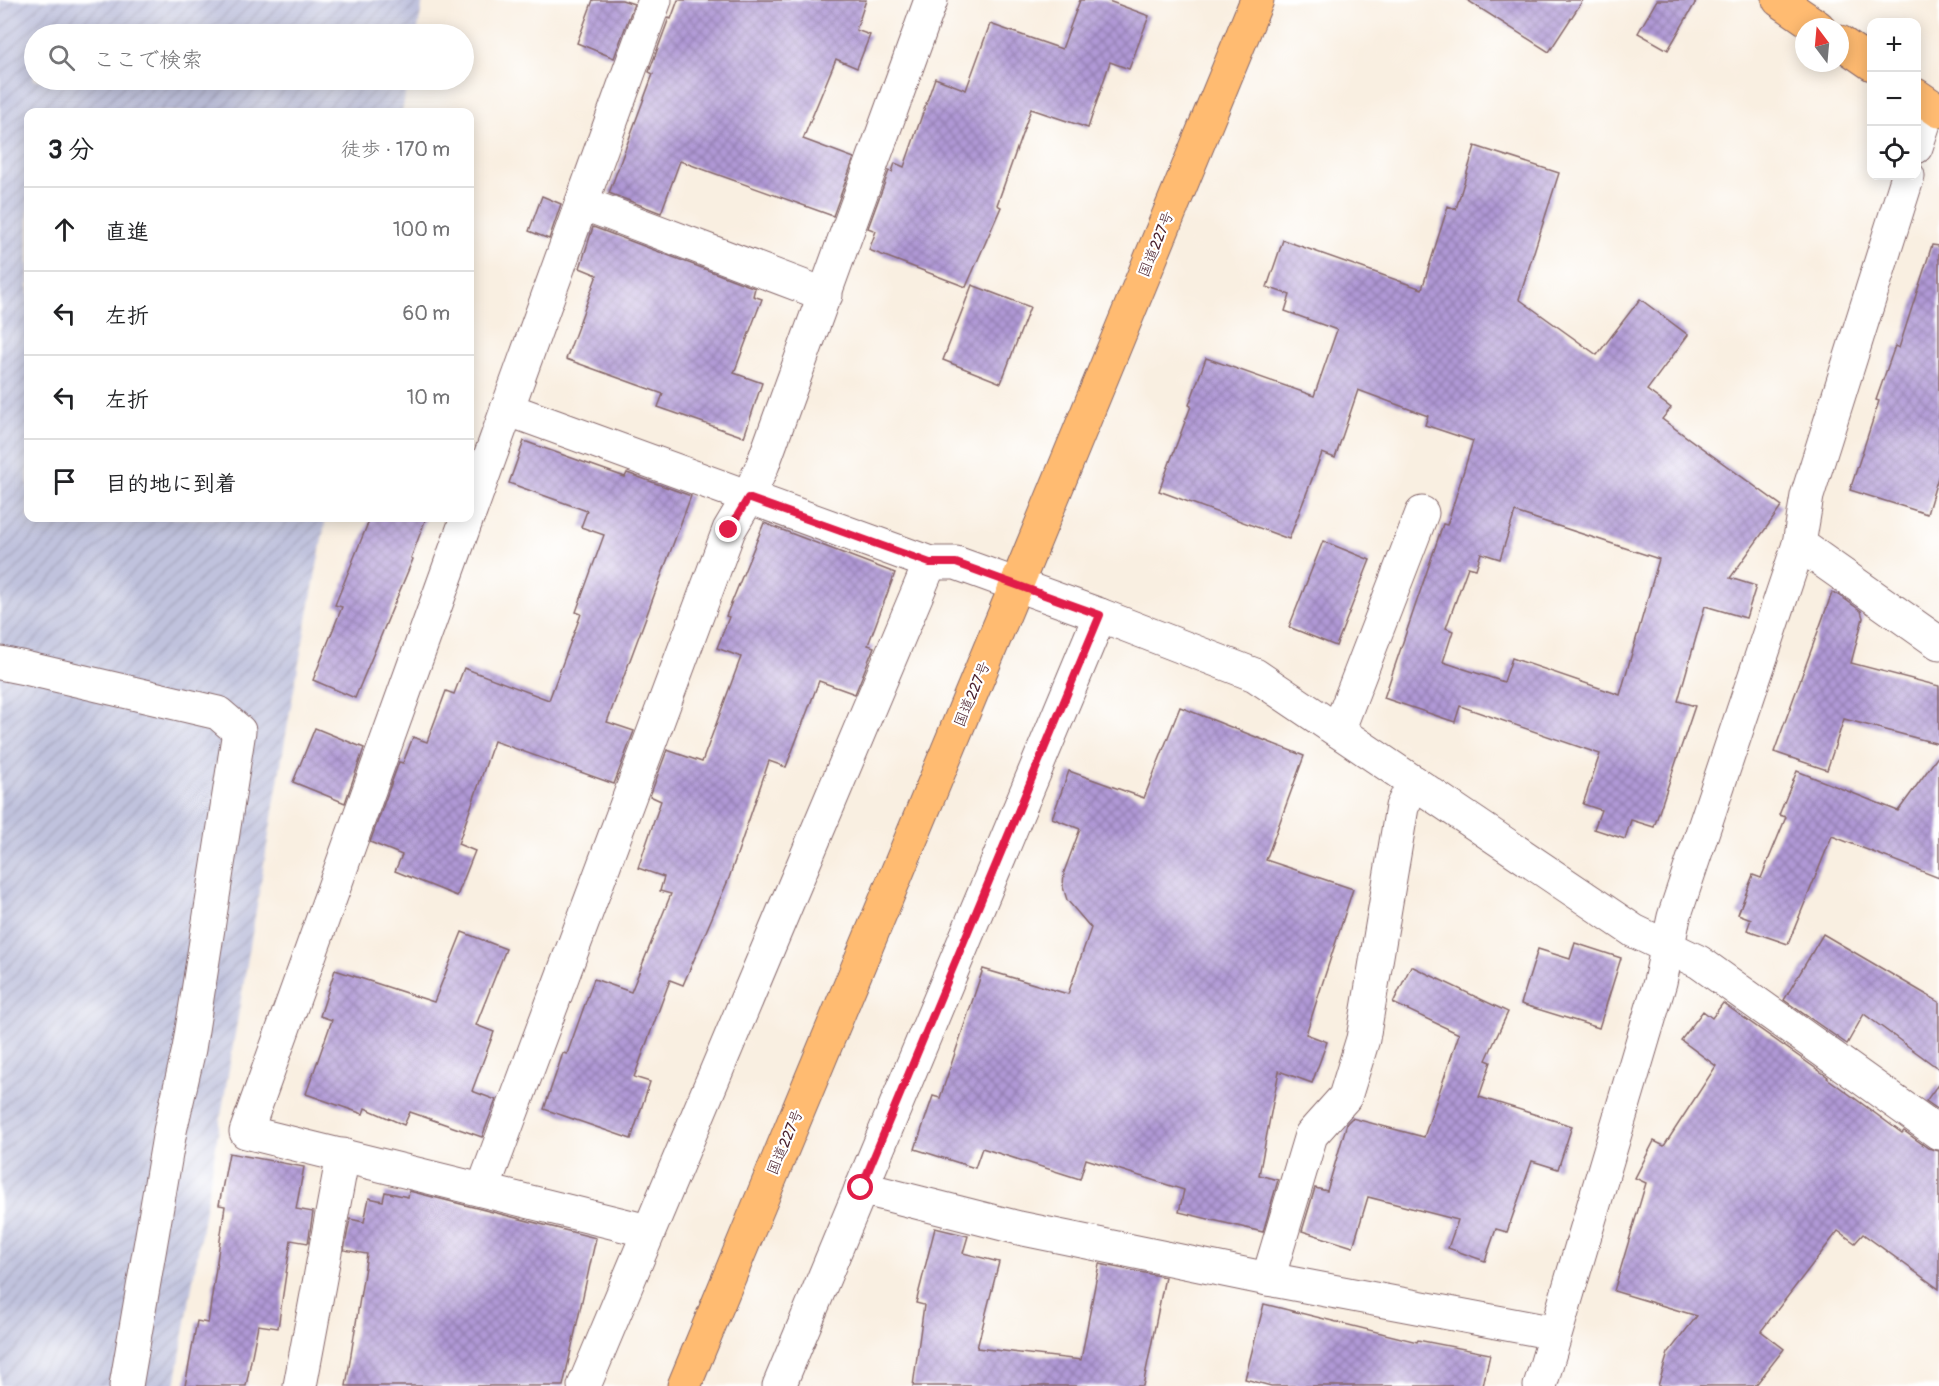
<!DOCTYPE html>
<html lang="ja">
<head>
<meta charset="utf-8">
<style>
  :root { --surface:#fff; --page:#f2f2f2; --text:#202124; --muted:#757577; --line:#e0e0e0 }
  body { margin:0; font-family:Pangolin,"Klee One",sans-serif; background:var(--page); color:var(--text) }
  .controls { position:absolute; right:18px; top:18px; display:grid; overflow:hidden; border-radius:12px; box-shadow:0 3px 15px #0003 }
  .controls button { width:54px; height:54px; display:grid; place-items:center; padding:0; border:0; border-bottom:2px solid var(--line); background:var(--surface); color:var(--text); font:30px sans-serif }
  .compass { position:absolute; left:1795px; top:18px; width:54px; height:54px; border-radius:50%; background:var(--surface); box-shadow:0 3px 15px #0003; rotate:344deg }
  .stop { position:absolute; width:18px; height:18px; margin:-14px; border:4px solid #e11d48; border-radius:50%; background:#fff }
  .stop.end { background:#e11d48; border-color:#fff; box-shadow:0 2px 6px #0008 }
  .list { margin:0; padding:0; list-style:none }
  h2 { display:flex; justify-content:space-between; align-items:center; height:78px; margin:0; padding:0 24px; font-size:26px }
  h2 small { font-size:20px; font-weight:400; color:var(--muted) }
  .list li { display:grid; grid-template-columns:39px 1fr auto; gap:18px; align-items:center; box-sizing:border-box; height:84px; padding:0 24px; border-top:2px solid var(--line) }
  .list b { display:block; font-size:22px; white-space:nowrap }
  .list em { font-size:20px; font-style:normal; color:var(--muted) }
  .icon { flex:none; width:33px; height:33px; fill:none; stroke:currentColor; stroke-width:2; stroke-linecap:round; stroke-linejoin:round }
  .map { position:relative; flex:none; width:1939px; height:1386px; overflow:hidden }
  .search { position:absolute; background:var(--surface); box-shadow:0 3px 15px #0003; left:24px; top:24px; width:450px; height:66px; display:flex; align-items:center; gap:15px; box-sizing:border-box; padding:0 21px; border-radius:33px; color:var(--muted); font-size:22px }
  .panel { position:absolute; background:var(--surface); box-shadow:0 3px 15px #0003; left:24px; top:108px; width:450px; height:414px; border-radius:12px }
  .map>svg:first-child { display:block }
  .industrial { fill:url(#industrial-furrows) }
  .building { fill:url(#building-cross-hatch); fill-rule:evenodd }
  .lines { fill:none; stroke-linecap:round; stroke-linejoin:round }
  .minor-casing { stroke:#87686b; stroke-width:35 }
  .primary-casing { stroke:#87686b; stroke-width:35 }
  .trunk-casing { stroke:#87686b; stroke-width:35 }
  .minor { stroke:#fff; stroke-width:33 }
  .primary { stroke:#ffbb71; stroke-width:33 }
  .trunk { stroke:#ffbb71; stroke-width:33 }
  .route { stroke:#e11d48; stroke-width:8 }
  .labels { text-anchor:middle; stroke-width:4.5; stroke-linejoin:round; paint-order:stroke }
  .street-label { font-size:15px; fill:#4a1f2b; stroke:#fff }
</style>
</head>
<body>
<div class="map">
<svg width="1939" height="1386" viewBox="0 0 1939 1386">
  <defs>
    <pattern id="industrial-furrows" width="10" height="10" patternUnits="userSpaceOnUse" patternTransform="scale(1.5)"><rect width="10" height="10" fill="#c0c2dd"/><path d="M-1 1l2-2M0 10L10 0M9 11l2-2" fill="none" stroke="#a6a6be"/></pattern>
    <pattern id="building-cross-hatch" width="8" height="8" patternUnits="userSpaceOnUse" patternTransform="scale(1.5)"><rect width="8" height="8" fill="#b099d6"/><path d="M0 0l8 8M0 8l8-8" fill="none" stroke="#917cae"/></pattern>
  </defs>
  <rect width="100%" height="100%" fill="#fff"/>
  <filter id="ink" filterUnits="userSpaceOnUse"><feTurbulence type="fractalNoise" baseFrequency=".0167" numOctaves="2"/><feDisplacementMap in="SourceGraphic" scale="12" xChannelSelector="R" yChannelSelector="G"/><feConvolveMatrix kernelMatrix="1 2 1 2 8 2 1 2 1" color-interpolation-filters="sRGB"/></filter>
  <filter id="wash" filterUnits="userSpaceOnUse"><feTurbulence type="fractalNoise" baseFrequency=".008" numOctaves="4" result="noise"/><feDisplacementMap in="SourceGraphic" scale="24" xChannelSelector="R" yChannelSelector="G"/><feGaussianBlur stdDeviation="1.35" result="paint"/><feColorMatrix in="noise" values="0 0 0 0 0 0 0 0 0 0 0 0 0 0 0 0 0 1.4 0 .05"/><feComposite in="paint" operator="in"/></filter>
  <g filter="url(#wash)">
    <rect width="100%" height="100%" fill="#f9efe1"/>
    <path class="industrial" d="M0,0h423l-6,34h-383v46h374l-6,32h-374v406h298l-36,193 -115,675h-175z"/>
    <g id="blocks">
      <g class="building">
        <path d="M593,0h29l12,4 -20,54 -37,-15z"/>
        <path d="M678,0h188l-10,30 14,5 -13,33 -21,-9 -33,80 51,19 -21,58 -153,-55 -19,52 -52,-20 44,-119 -4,-2 20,-54 2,1z"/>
        <path d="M1080,0h26l43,16 -20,53 -19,-7 -22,66 -57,-19 -34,96 4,2 -35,80 -97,-37 7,-19 -8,-3 21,-57 3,1 3,-9 9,4 31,-89 31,12 24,-66 72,25z"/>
        <path d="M1467,0h116l-34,52z"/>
        <path d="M1657,0h40l-29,50 -30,-17z"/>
        <path d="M1475,146l84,27 -40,126 78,56 43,-56 48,36 -41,55 24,18 -9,11 120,87 -52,72 26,8 -10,32 -41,-12 -27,95 17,5 -41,121 -23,-7 -6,19 -31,-10 7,-19 -18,-6 17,-50 -140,-48 -5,16 -71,-24 59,-174 4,1 26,-84 -48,-16 3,-9 -70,-26 -23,68 -13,-5 -33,86 -130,-48 32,-85 -2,-1 17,-47 108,38 23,-66 -52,-19 5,-16 -23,-8 16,-47 139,49 26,-83 8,3zM1515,512l144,47 -39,136 -108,-37 -8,24 -61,-20 10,-31 -7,-3 22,-61 8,2 5,-16 19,6z"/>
        <path d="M542,196l19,8 -12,35 -20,-8z"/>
        <path d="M593,227l162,61 -2,8 9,3 -28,74 28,10 -18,54 -86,-30 5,-13 -97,-35 31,-84 -17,-7z"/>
        <path d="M1932,245l7,1v228l-12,40 -77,-24 29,-89 -3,-1 19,-54 4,2z"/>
        <path d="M972,285l58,22 -29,76 -58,-23z"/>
        <path d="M524,441l101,36 2,-4 64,23 -84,226 27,9 -20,53 -120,-43 -36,103 17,7 -18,45 -62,-25 7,-16 -32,-13 29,-80 4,1 10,-26 14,5 19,-51 8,3 10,-26 85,32 32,-86 -5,-2 28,-77 -23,-8 6,-16 -78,-28z"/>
        <path d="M370,518h56l-15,40 2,1 -58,139 -42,-18 29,-73 -7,-2z"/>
        <path d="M764,523l131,50 -27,72 6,2 -19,47 -36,-13 -33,86 -17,-6 -40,117 -46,107 -13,-5 -36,97 16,5 -19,57 -87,-30 19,-56 4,1 27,-75 37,13 40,-98 -11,-3 4,-14 -26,-9 23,-67 -11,-5 17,-46 35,12 39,-105 -24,-9 12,-31 -3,-1z"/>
        <path d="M1323,541l47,19 -34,86 -47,-19z"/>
        <path d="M1832,593l7,2 22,16 2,7 -12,45 88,23v58l-95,-25 -17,51 -53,-18z"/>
        <path d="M1180,707l124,49 -38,104 87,29 -47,145 21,8 -15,41 -33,-12 -20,104 19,5 -15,52 -84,-20 5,-22 -98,-31 -6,20 -98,-31 -7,20 -60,-19 18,-53 7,2 43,-129 85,25 23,-66 -24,-28 -4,-13 1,-15 16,-43 -28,-11 17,-47 75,27z"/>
        <path d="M315,728l49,20 -19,55 -52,-21z"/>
        <path d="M1939,755v123l-107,-42 -44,108 -41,-14 4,-11 -13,-5 15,-39 8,3 25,-61 -7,-2 18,-44 101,40z"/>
        <path d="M462,932l44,17 -30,76 18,7 -22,59 24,9 -14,37 -72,-25 -6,13 -39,-17 -2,6 -57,-20 26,-74 -12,-4 15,-46 99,32z"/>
        <path d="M1823,934l116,68v67l-75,-55 -17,30 -63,-44z"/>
        <path d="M1575,943l46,15 -22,70 -78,-24 17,-55 32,10z"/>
        <path d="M1411,966l97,46 -22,48 5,2 -12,35 93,29 -14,43 -26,-8 -25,71 -11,-3 -11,32 -37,-13 10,-28 -90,-23 -15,50 -51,-16 13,-43 12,3 20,-68 5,-5 72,19 35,-103 -66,-31z"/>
        <path d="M1723,1003l105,74 -1,1 75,55 2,-2 24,17 11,3v138l-76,-55 -8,9 -17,-12 -77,100 23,18 -29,37h-97l10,-33 29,-37 -83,-25 32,-108 -11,-5 19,-37 10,5 52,-80 -35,-26 22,-29 9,7z"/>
        <path d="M1939,1083v27l-13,-9z"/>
        <path d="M229,1153l75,14 -8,42 17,3 -5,31 -17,-3 -13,88 -20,-3 -12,61h-61l12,-65 11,2 17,-117 -6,-1z"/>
        <path d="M409,1191l187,47 -33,148h-217l21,-132 -23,-4 6,-31 14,3 5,-24 14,3 2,-9 23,5z"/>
        <path d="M935,1228l33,8 -5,17 36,9 -22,86 104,12 18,-96 66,13 -22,109h-230l11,-81 -8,-2z"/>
        <path d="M1264,1304l153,38 1,-2 72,14 -7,32h-212l-26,-7z"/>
      </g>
    </g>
  </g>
  <g filter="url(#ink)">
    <use href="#blocks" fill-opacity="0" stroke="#87686b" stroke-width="1.5"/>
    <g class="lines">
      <defs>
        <g id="minor">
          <path d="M1916,147l14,-42"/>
          <path d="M582,203l244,92"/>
          <path d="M507,409l423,154h26l144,52 -321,771"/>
          <path d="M470,512l185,-512"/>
          <path d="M467,518l-221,614 402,99"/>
          <path d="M1799,544l140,99"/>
          <path d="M1100,615l155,60 379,256 65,31 240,171"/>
          <path d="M0,663l25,5 193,45 21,18 -50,318 -19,82 -44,255"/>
          <path d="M1338,731l84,-218"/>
          <path d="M861,1188l158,40 249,51 287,54"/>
          <path d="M483,1189l246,-659 19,-32 15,-34 168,-464"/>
          <path d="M1268,1279l43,-144 34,-38 18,-58 39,-232 12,-25"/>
          <path d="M300,1386l43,-231"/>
          <path d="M584,1386l346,-823"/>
          <path d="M1540,1386l120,-404 14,-65 125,-373 8,-48 101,-320"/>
        </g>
        <g id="primary">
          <path d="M1779,0l39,27"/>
          <path d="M1840,42l32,22"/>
          <path d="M1916,95l23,16"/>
        </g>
        <path id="trunk" d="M684,1386l332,-800 241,-586"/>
      </defs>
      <use href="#minor" class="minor-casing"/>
      <use href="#primary" class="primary-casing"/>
      <use href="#trunk" class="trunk-casing"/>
      <use href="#minor" class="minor"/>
      <use href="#primary" class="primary"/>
      <use href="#trunk" class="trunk"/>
    </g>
  </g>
  <g class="lines" filter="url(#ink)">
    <path class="route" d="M729,530l19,-32 182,65h26l144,52 -239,573"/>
  </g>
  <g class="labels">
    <g class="street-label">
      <text transform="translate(1156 244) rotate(-68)" y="5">国道227号</text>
      <text transform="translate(972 694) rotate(-67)" y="5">国道227号</text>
      <text transform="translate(785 1142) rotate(-67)" y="5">国道227号</text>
    </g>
  </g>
</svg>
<div class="controls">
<button>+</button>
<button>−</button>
<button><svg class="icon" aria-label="locate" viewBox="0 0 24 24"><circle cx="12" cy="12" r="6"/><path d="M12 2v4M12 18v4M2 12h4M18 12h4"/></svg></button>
</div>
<svg class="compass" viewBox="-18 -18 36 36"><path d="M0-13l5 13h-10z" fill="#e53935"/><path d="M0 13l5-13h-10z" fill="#757577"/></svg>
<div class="stop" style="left:861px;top:1188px"></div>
<div class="stop end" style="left:729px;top:530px"></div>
<div class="search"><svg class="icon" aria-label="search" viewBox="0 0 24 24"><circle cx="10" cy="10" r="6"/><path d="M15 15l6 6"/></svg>ここで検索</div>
<section class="panel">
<h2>3 分<small>徒歩 · 170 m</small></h2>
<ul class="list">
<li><svg class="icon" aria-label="ahead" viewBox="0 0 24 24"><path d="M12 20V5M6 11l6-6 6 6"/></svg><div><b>直進</b></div><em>100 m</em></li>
<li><svg class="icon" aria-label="left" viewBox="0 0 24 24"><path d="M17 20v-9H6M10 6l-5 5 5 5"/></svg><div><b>左折</b></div><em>60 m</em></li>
<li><svg class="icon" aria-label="left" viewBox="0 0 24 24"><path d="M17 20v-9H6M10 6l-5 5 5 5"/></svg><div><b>左折</b></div><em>10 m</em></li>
<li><svg class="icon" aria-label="arrive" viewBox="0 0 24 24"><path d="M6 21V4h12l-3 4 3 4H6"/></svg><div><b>目的地に到着</b></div></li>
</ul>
</section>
</div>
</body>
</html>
